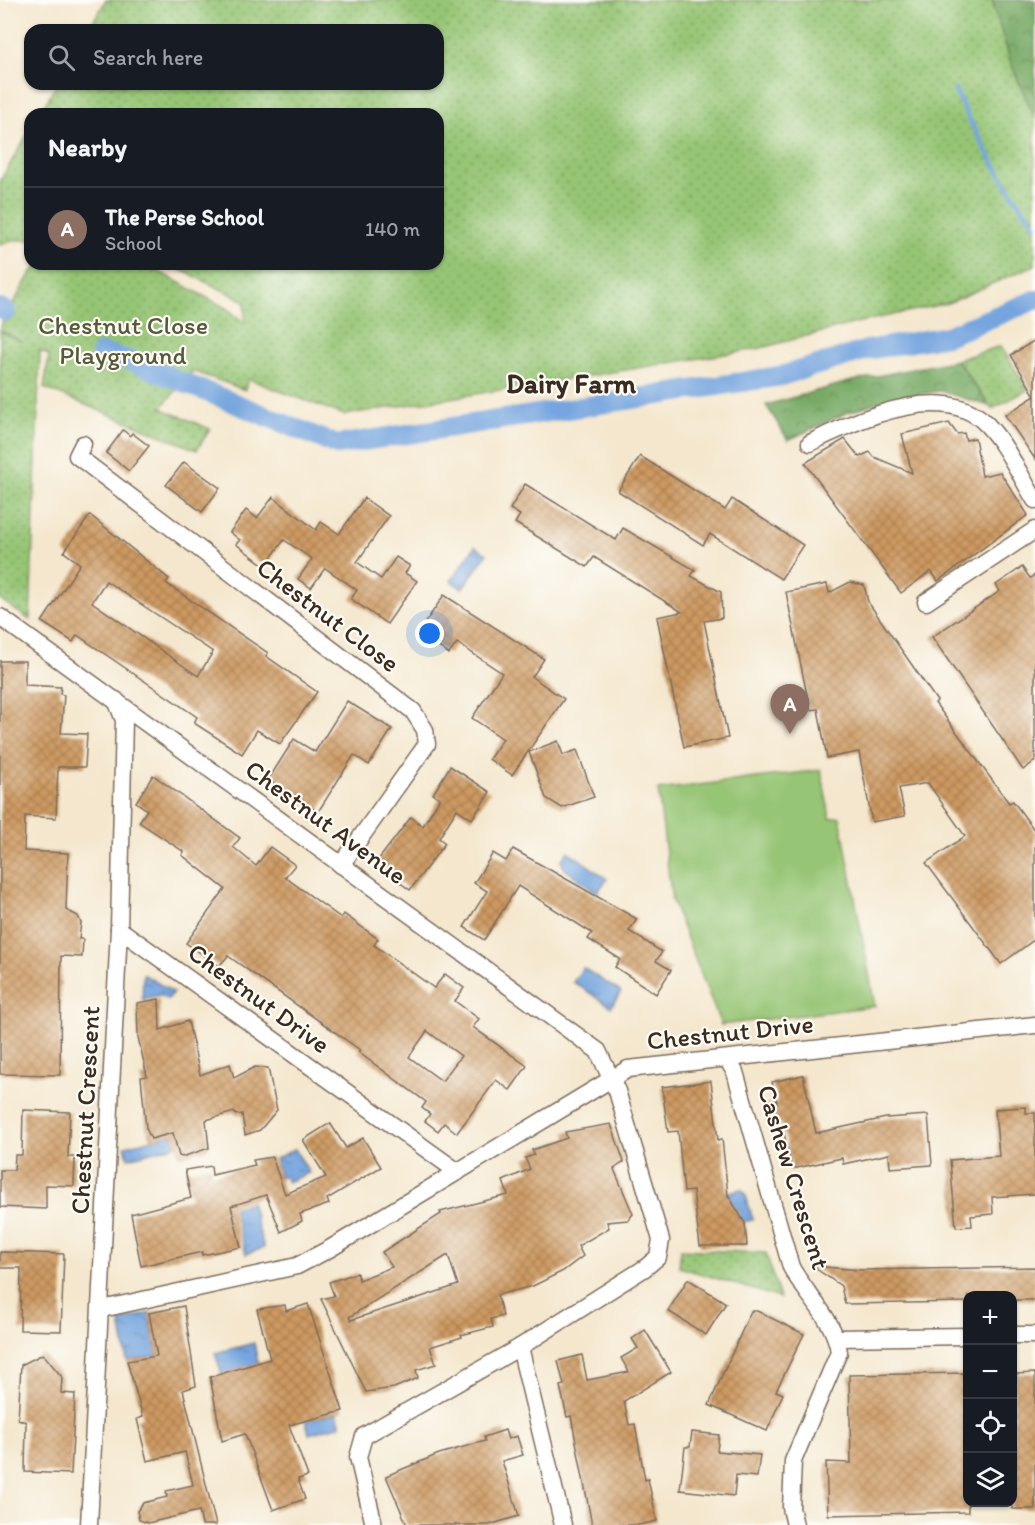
<!DOCTYPE html>
<html lang="en">
<head>
<meta charset="utf-8">
<style>
  :root { --surface:#171b24; --page:#20242c; --text:#f1f3f6; --muted:#9ea1a6; --line:#363941; --accent:#d1495b }
  body { margin:0; font-family:Itim,sans-serif; background:var(--page); color:var(--text) }
  .controls { position:absolute; right:18px; bottom:18px; display:grid; overflow:hidden; border-radius:12px; box-shadow:0 2px 4px #0004 }
  .controls button { width:54px; height:54px; display:grid; place-items:center; padding:0; border:0; border-bottom:2px solid var(--line); background:var(--surface); color:var(--text); font:30px sans-serif }
  .you { position:absolute; left:430px; top:634px; width:21px; height:21px; margin:-15px; border:4px solid #fff; border-radius:50%; background:#1a73e8; box-shadow:0 0 0 9px #1a73e833 }
  .badge { display:grid; place-items:center; width:39px; height:39px; border-radius:50%; background:var(--accent); color:#fff; font-size:20px; font-weight:700 }
  .pin { position:absolute; translate:-50% -50px; filter:drop-shadow(0 2px 3px #0008) }
  .pin::after { content:''; position:absolute; top:32px; width:21px; height:18px; background:inherit; clip-path:polygon(0 0,100% 0,50% 100%) }
  .list { margin:0; padding:0; list-style:none }
  h2 { display:flex; justify-content:space-between; align-items:center; height:78px; margin:0; padding:0 24px; font-size:26px }
  h2 small { font-size:20px; font-weight:400; color:var(--muted) }
  .list li { display:grid; grid-template-columns:39px 1fr auto; gap:18px; align-items:center; box-sizing:border-box; height:84px; padding:0 24px; border-top:2px solid var(--line) }
  .list b { display:block; font-size:22px; white-space:nowrap }
  .list p { margin:0; font-size:20px; white-space:nowrap; color:var(--muted) }
  .list em { font-size:20px; font-style:normal; color:var(--muted) }
  .icon { flex:none; width:33px; height:33px; fill:none; stroke:currentColor; stroke-width:2; stroke-linecap:round; stroke-linejoin:round }
  .map { position:relative; flex:none; width:1035px; height:1525px; overflow:hidden }
  .search { position:absolute; background:var(--surface); box-shadow:0 2px 4px #0004; left:24px; top:24px; width:420px; height:66px; display:flex; align-items:center; gap:15px; box-sizing:border-box; padding:0 21px; border-radius:18px; color:var(--muted); font-size:22px }
  .panel { position:absolute; background:var(--surface); box-shadow:0 2px 4px #0004; left:24px; top:108px; width:420px; height:162px; border-radius:18px }
  .map>svg:first-child { display:block }
  .green { fill:url(#green-dots); stroke:#687849; stroke-width:1.5 }
  .forest { fill:url(#forest-crowns); stroke:#5a6a42; stroke-width:1.5 }
  .pitch { fill:#96c574; stroke:#687849; stroke-width:1.5 }
  .water { fill:url(#water-ripples); stroke:#58677e; stroke-width:1.5 }
  .lines { fill:none; stroke-linecap:round; stroke-linejoin:round }
  .stream { stroke:#75a4de; stroke-width:5 }
  .canal { stroke:#75a4de; stroke-width:20 }
  .building { fill:url(#building-cross-hatch); fill-rule:evenodd }
  .minor-casing { stroke:#7c6c5c; stroke-width:19 }
  .minor { stroke:#fff; stroke-width:16 }
  .labels { text-anchor:middle; stroke-width:4.5; stroke-linejoin:round; paint-order:stroke }
  .park-label { font-size:26px; fill:#565838; stroke:#fdfcf7 }
  .street-label { font-size:26px; fill:#3b2a1e; stroke:#fdfcf7 }
  .neighbourhood-label { font-size:27px; font-weight:bold; fill:#3b2a1e; stroke:#fdfcf7 }
</style>
</head>
<body>
<div class="map">
<svg width="1035" height="1525" viewBox="0 0 1035 1525">
  <defs>
    <pattern id="green-dots" width="8" height="8" patternUnits="userSpaceOnUse" patternTransform="scale(1.5)"><rect width="8" height="8" fill="#96c574"/><path d="M2 2h.1M6 6h.1" fill="none" stroke="#7ca05f" stroke-width="1.8" stroke-linecap="round"/></pattern>
    <pattern id="forest-crowns" width="20" height="18" patternUnits="userSpaceOnUse" patternTransform="scale(1.5)"><rect width="20" height="18" fill="#78aa66"/><path d="M2 6a3 3 0 1 1 6 0M12 15a3 3 0 1 1 6 0" fill="none" stroke="#648b53"/></pattern>
    <pattern id="water-ripples" width="26" height="14" patternUnits="userSpaceOnUse" patternTransform="scale(1.5)"><rect width="26" height="14" fill="#75a4de"/><path d="M2 4q2-2 4 0t4 0M15 11q2-2 4 0t4 0" fill="none" stroke="#6186b3"/></pattern>
    <pattern id="building-cross-hatch" width="8" height="8" patternUnits="userSpaceOnUse" patternTransform="scale(1.5)"><rect width="8" height="8" fill="#ce9a62"/><path d="M0 0l8 8M0 8l8-8" fill="none" stroke="#a87e50"/></pattern>
  </defs>
  <rect width="100%" height="100%" fill="#fdfcf7"/>
  <filter id="ink" filterUnits="userSpaceOnUse"><feTurbulence type="fractalNoise" baseFrequency=".0167" numOctaves="2"/><feDisplacementMap in="SourceGraphic" scale="12" xChannelSelector="R" yChannelSelector="G"/><feConvolveMatrix kernelMatrix="1 2 1 2 8 2 1 2 1" color-interpolation-filters="sRGB"/></filter>
  <filter id="wash" filterUnits="userSpaceOnUse"><feTurbulence type="fractalNoise" baseFrequency=".008" numOctaves="4" result="noise"/><feDisplacementMap in="SourceGraphic" scale="24" xChannelSelector="R" yChannelSelector="G"/><feGaussianBlur stdDeviation="1.35" result="paint"/><feColorMatrix in="noise" values="0 0 0 0 0 0 0 0 0 0 0 0 0 0 0 0 0 1.4 0 .05"/><feComposite in="paint" operator="in"/></filter>
  <g filter="url(#wash)">
    <rect width="100%" height="100%" fill="#f4e7ce"/>
    <g class="green">
      <path d="M106,0h886l19,63 24,56v146l-87,38 -88,19 -103,27 -413,66 -96,-36 -3,11 -52,-19 -32,37 49,21 -13,21 -153,-62 5,-33 -9,-4 -10,269 -30,-21v-267l23,10 -23,-12v-4l31,-53 9,-9h105l83,45 17,14v-22l-76,-37h269v-150h-399l18,-30h381v-54h-350z"/>
      <path d="M30,130v110h-18l-12,5v-64z"/>
      <path d="M1001,346l27,44 -36,19 -35,-49z"/>
      <path d="M681,1249l85,4 14,45 -101,-31z"/>
    </g>
    <g class="forest">
      <path d="M992,0h43v119l-24,-56z"/>
      <path d="M957,360l32,46 -49,-15 -25,4 -35,6 -38,14 -54,25 -22,-35 86,-24z"/>
    </g>
    <path class="pitch" d="M821,770l9,48 10,-1 35,189 -154,19 -49,-125 -14,-110z"/>
    <g class="water">
      <path d="M475,546l12,8 -25,35 -11,-8z"/>
      <path d="M568,851l39,28 -10,14 -32,-24 -4,-8z"/>
      <path d="M583,968l38,24 -10,15 -38,-25z"/>
      <path d="M143,974l30,18 -5,8 -8,-5 -18,4z"/>
      <path d="M172,1134l3,12 -47,12 -3,-12z"/>
      <path d="M295,1149l14,24 -22,9 -2,-5h-5l-5,-18z"/>
      <path d="M741,1189l4,4 8,27 -16,3 -9,-31z"/>
      <path d="M251,1202l13,46 -18,6 -13,-46z"/>
      <path d="M149,1313l8,43 -30,5 -7,-40z"/>
      <path d="M254,1343l4,20 -36,12 -7,-22z"/>
      <path d="M337,1413l4,12 -32,9 -3,-13z"/>
    </g>
    <g class="lines">
      <path class="stream" d="M955,90c23,49 48,93 80,135"/>
      <g class="canal">
        <path d="M0,308l6,3"/>
        <path d="M101,353l25,6 211,86 444,-69 86,-26 80,-14 88,-36"/>
      </g>
    </g>
    <g id="blocks">
      <g class="building">
        <path d="M1035,340v119l-30,-44 30,-19 -24,-41z"/>
        <path d="M949,423l8,11 7,-1 2,7 9,-2 7,38 18,-4 28,43 -90,66 -7,-10 -30,22 -96,-130 40,-24 14,18 11,-5 4,5 38,16 -10,-39z"/>
        <path d="M123,430l7,6 2,-3 17,13 -20,25 -23,-18z"/>
        <path d="M640,456l85,54 7,-11 71,46 -22,34 -71,-45 -7,11 -85,-54z"/>
        <path d="M184,462l36,26 -18,24 -36,-27z"/>
        <path d="M525,484l91,56 7,-12 72,42 -4,6 30,16 1,26 -18,3 24,117 -44,9 -27,-130 25,-5 -88,-55 -7,10 -72,-44 5,-8 -10,-6z"/>
        <path d="M273,497l43,33 5,-8 18,12 25,-36 25,18 -32,46 24,17 15,-22 14,9 -5,7 12,8 -30,43 -36,-25 6,-9 -32,-22 -14,20 -13,-9 14,-20 -28,-19 -19,26 -29,-22 4,-4 -10,-8 16,-22 11,8z"/>
        <path d="M90,515l79,64 -3,4 102,70 -2,3 51,36 -37,52 -23,-14 -15,24 -48,-31 3,-6 -120,-82 -4,7 -31,-20 38,-58 -16,-12zM106,581l107,71 -15,24 -106,-74z"/>
        <path d="M1022,567l8,11 5,-3v186l-12,9 -91,-133 68,-46 -4,-6z"/>
        <path d="M850,582l14,3 4,17 69,99 -2,2 74,100 4,-2 22,30v108l-34,25 -75,-101 39,-27 -37,-53 -29,5 6,28 -33,6 -13,-70 -32,6 -9,-49 -8,1 -24,-118 41,-8 2,9z"/>
        <path d="M444,595l100,64 -12,18 32,22 -52,76 -23,-16 14,-20 -31,-21 30,-45 -45,-30 -8,11 -31,-21z"/>
        <path d="M0,661h25v24l36,2 -1,7 4,1 -3,38 26,1 -2,33h-27l-2,51 -31,-2 -1,35 44,2 -2,57 12,6 3,7 -2,16h4l-1,18 -21,-1 -1,119 -60,-1z"/>
        <path d="M347,701l45,28 -23,36 -15,-10 -36,57 -50,-32 26,-41 21,13z"/>
        <path d="M558,741l5,14 14,-5 17,47 -32,11 -16,-10 -17,-46z"/>
        <path d="M450,766l40,26 -18,27 -15,-10 -18,29 6,5 -35,47 -35,-26 36,-47 12,9 17,-28 -7,-4z"/>
        <path d="M153,775l87,63 -7,9 23,19 14,-19 25,18 -10,12 56,41 3,-4 34,25 -4,6 60,43 11,-14 19,14 -9,13 24,18 -6,8 54,39 -17,24 -14,-10 -39,53 -13,-10 -6,8 -13,-10 5,-7 -8,-6 4,-6 -68,-50 2,-2 -132,-94 -9,10 -33,-23 39,-54 -43,-34 2,-3 -45,-30 8,-12 -11,-8zM427,1031l34,25 -19,25 -33,-24z"/>
        <path d="M513,849l124,70 -8,12 33,21 -6,9 15,9 -15,24 -41,-27 5,-8 -32,-20 4,-6 -74,-47 -34,54 -20,-13 23,-36 -13,-8 19,-30 13,8z"/>
        <path d="M159,999l1,31 28,-9 12,54 30,-11 4,14 21,-11 13,1 9,42 -17,20 -15,5 -3,-21 -6,1 -2,-3 -28,8 3,28 -27,9 -3,-1 -6,-23 -22,6 -5,-11 -5,-51 6,-1 -9,-39 -1,-34z"/>
        <path d="M803,1075l13,58 70,-15 42,-3 4,50 -42,3 -1,-14 -46,10 -1,-6 -50,11 -10,-45 -12,2 -5,-21 12,-3 -5,-20z"/>
        <path d="M711,1081l7,59 4,-1 6,56 17,28 2,23h-47l-7,-55 -9,1 -6,-61 -10,1 -6,-45z"/>
        <path d="M1026,1107v6h9v81l-43,3 1,17 -22,2 1,10 -16,1 -6,-67 49,-4 -4,-47z"/>
        <path d="M23,1110l47,2 -2,45h7l-1,29 -28,-1v24l-46,-2v-37h14l1,-15h7z"/>
        <path d="M330,1123l16,25 17,-10 18,29 -54,32 2,5 -29,10 2,7 -21,11 -15,-37 -35,11 10,41 -39,8v-3l-61,14 -10,-52 60,-16 -6,-28 26,-4 1,9 43,-10 -2,-5 19,-3 13,37 41,-17 -23,-37z"/>
        <path d="M611,1124l13,38 -10,7 19,45 -5,6 -21,2 2,6 -31,18 5,10 -20,15 -30,15 -36,9 6,21 -12,3 2,8 -32,8 1,2 -32,10 6,17 -20,6 2,8 -24,10 -28,4 -45,-93 13,-3 -5,-14 28,-9 2,7 33,-13 -10,-15 59,-38 -1,-2 68,-17 -5,-14 27,-12 -5,-11 9,-3 -2,-5 35,-12 -2,-6zM448,1255l10,30 -107,35 -2,-3z"/>
        <path d="M0,1252l64,2 -3,77 -41,-1 1,-62h-21z"/>
        <path d="M812,1266l49,4 174,-3v33h-23v-4h-44v6l-123,2 -4,-18z"/>
        <path d="M688,1279l38,24 -20,32 -38,-24z"/>
        <path d="M308,1304l35,107 -54,14 19,51 -10,3 7,20 -32,11 -28,-76 -23,7 -12,-64 60,-18 -13,-50 28,-4 1,6z"/>
        <path d="M184,1306l12,80 -13,4 33,135h-14l-3,-14 -51,12 -9,-3 -2,-9 6,-8 24,-6 -1,-6 27,-6 -8,-33 -38,9 -10,-42 6,-2 -16,-56 30,-5 -8,-43z"/>
        <path d="M751,1311h6l47,23 -28,57 7,3 -16,37 -58,-26z"/>
        <path d="M645,1330l26,42 -47,29 5,24 6,-1 10,56 3,-1 9,42 -18,4h-47l-21,-109 -4,1 -7,-31 4,-1 -6,-24 24,-6 5,25 42,-8 -8,-14 17,-10 -6,-9z"/>
        <path d="M43,1354l19,23 -1,16 14,1 -4,80 -46,-2 1,-50 -8,-3 3,-54z"/>
        <path d="M968,1373v139l-140,3 -2,-53 25,1 -2,-88z"/>
        <path d="M1035,1373v136h-23l2,-135z"/>
        <path d="M505,1430l3,9 9,-3 6,19 -21,6 17,55 -30,9h-82l-21,-49 53,-22 46,-13 -1,-4z"/>
        <path d="M692,1432l27,3 -2,16 43,4 -3,22 -21,-2 -2,21 -54,-6 5,-43h5z"/>
      </g>
    </g>
  </g>
  <g filter="url(#ink)">
    <use href="#blocks" fill-opacity="0" stroke="#7c6c5c" stroke-width="1.5"/>
    <g class="lines">
      <defs>
        <g id="minor">
          <path d="M810,443c43,-22 127,-60 171,-24 23,20 38,55 54,81"/>
          <path d="M83,444l-6,12 336,255 12,19 2,14 -86,121"/>
          <path d="M926,602l109,-72"/>
          <path d="M0,617l598,434 19,40 44,149 -3,17 -13,11 -125,79 -156,89 -6,21 16,68"/>
          <path d="M119,929l339,243"/>
          <path d="M727,1059l8,13 56,195c15,28 44,53 48,85l-46,109 -2,47 4,17"/>
          <path d="M102,1309l195,-43 34,-18 297,-179 407,-44"/>
          <path d="M1012,1335h23"/>
          <path d="M837,1338l131,-2"/>
          <path d="M520,1347l43,178"/>
          <path d="M89,1525l30,-596 5,-209 -8,-20"/>
        </g>
      </defs>
      <use href="#minor" class="minor-casing"/>
      <use href="#minor" class="minor"/>
    </g>
  </g>
  <g class="labels">
    <g class="park-label">
      <text x="123" y="334">Chestnut Close<tspan x="123" dy="30">Playground</tspan></text>
    </g>
    <g class="street-label">
      <text transform="translate(328 615) rotate(37)" y="9">Chestnut Close</text>
      <text transform="translate(326 822) rotate(36)" y="9">Chestnut Avenue</text>
      <text transform="translate(259 998) rotate(36)" y="9">Chestnut Drive</text>
      <text transform="translate(730 1032) rotate(-6)" y="9">Chestnut Drive</text>
      <text transform="translate(85 1110) rotate(-87)" y="9">Chestnut Crescent</text>
      <text transform="translate(794 1177) rotate(73)" y="9">Cashew Crescent</text>
    </g>
    <g class="neighbourhood-label">
      <text x="571" y="393">Dairy Farm</text>
    </g>
  </g>
</svg>
<div class="controls">
<button>+</button>
<button>−</button>
<button><svg class="icon" aria-label="locate" viewBox="0 0 24 24"><circle cx="12" cy="12" r="6"/><path d="M12 2v4M12 18v4M2 12h4M18 12h4"/></svg></button>
<button><svg class="icon" aria-label="layers" viewBox="0 0 24 24"><path d="M12 4l9 5-9 5-9-5zM3 14l9 5 9-5"/></svg></button>
</div>
<div class="you"></div>
<div class="pin badge" style="left:790px;top:734px;background:#8d6e63">A</div>
<div class="search"><svg class="icon" aria-label="search" viewBox="0 0 24 24"><circle cx="10" cy="10" r="6"/><path d="M15 15l6 6"/></svg>Search here</div>
<section class="panel">
<h2>Nearby<small></small></h2>
<ul class="list">
<li><span class="badge" style="background:#8d6e63">A</span><div><b>The Perse School</b><p>School</p></div><em>140 m</em></li>
</ul>
</section>
</div>
</body>
</html>
